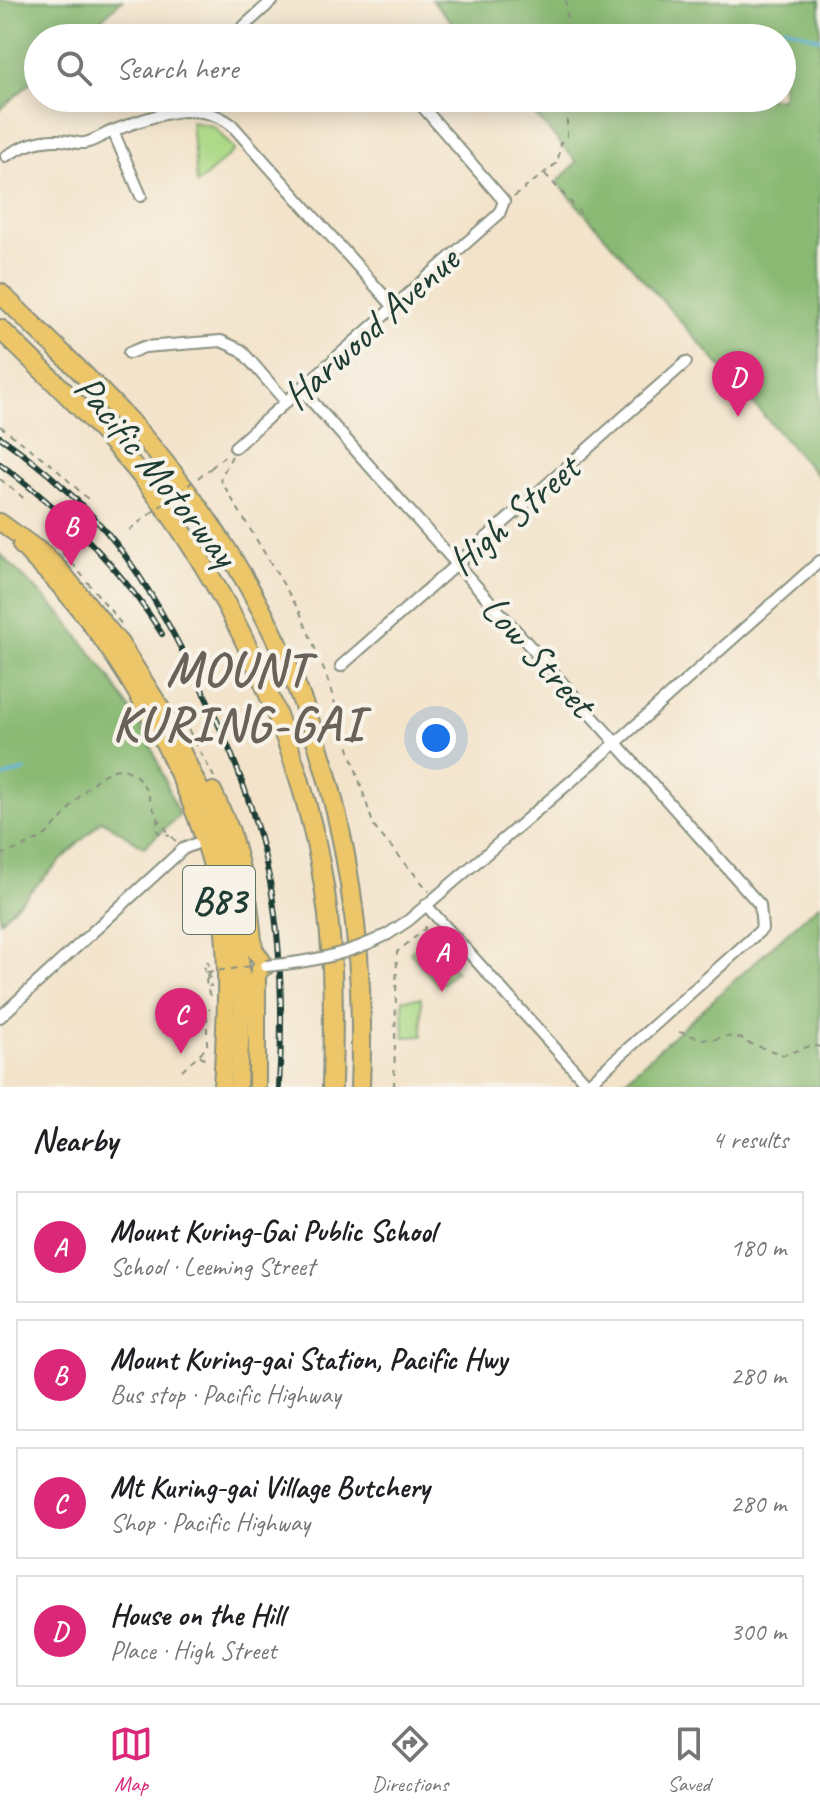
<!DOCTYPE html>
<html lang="en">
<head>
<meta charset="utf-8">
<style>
  :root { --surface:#fff; --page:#f2f2f2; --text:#202124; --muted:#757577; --line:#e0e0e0; --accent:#db2777 }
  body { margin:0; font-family:Caveat,sans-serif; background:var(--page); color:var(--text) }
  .you { position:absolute; left:436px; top:738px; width:28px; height:28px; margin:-20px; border:6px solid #fff; border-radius:50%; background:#1a73e8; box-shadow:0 0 0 12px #1a73e833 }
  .badge { display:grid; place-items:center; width:52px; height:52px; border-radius:50%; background:var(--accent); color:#fff; font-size:26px; font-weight:700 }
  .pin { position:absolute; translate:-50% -66px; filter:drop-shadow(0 2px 4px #0008) }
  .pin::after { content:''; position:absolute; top:42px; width:28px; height:24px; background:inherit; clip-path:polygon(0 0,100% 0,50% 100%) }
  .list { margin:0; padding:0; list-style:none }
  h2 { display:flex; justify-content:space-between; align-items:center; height:104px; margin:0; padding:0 32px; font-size:34px }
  h2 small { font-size:26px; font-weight:400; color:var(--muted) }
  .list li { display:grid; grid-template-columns:52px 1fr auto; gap:24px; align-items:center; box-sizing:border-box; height:112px; margin:0 16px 16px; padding:0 16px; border:2px solid var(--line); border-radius:0px }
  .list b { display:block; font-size:30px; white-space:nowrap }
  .list p { margin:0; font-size:26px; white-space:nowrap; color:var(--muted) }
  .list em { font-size:26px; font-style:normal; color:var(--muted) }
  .icon { flex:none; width:44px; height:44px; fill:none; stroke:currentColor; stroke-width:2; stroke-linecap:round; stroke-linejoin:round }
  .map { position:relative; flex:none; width:820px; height:1087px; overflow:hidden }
  .search { position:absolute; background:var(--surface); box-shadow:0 4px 20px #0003; left:24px; right:24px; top:24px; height:88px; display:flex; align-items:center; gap:20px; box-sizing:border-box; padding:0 28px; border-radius:44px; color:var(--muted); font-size:30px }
  .sheet { height:616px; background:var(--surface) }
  nav { display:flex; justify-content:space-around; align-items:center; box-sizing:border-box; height:112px; border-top:2px solid var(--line); background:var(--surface); font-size:22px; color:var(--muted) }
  nav a { display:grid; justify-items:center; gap:4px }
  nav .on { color:var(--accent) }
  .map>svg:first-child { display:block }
  .green { fill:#acd986; stroke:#668b5d; stroke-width:2 }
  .forest { fill:#89b973; stroke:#547b54; stroke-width:2 }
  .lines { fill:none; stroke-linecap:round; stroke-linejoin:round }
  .stream { stroke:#5bb2d8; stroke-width:3 }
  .minor-casing { stroke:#89907f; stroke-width:14 }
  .primary-casing { stroke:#89907f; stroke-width:20 }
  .motorway-casing { stroke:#89907f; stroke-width:22 }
  .path { stroke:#89907f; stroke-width:2; stroke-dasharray:6 6; stroke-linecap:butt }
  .minor { stroke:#fff; stroke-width:10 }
  .primary { stroke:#ecc669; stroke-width:16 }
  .motorway { stroke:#ecc669; stroke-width:18 }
  .rail-casing { stroke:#1f3d34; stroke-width:6 }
  .rail { stroke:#f7f3e8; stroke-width:3; stroke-dasharray:9; stroke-linecap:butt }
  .minor-bridge-casing { stroke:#89907f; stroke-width:14; stroke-linecap:butt }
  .path-bridge { stroke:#89907f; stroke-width:2; stroke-dasharray:6 6; stroke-linecap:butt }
  .minor-bridge { stroke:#fff; stroke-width:10 }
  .labels { text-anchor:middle; stroke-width:8; stroke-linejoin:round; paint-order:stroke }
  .shield { fill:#f7f3e8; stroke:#60746a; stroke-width:2 }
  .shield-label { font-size:38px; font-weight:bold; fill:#1f3d34 }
  .street-label { font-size:40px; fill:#1f3d34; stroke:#f7f3e8 }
  .district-label { font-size:48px; font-weight:bold; letter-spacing:2px; fill:#69625a; stroke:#f7f3e8 }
</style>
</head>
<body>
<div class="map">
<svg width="820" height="1087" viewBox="0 0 820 1087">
  <rect width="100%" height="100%" fill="#f7f3e8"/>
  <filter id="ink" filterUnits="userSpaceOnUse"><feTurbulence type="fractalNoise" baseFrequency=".0125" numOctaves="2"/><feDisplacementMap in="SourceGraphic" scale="16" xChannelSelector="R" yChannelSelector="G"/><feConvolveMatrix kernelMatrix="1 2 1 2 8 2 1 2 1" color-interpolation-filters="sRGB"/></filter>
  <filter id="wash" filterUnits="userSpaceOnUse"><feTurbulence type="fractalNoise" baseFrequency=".006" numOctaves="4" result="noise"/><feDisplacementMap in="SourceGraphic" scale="32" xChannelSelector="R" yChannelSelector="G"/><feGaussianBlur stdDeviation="1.8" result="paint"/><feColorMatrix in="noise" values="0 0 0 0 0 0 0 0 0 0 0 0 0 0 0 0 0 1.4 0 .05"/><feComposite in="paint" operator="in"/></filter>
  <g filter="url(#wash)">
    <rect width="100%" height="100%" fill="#f3e3ca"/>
    <g class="green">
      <path d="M191,122l22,4 22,24 -38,34z"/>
      <path d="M426,938l30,33 -17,15 -29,-34z"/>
      <path d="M421,998l1,38 -18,1 -1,-38z"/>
    </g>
    <g class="forest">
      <path d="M0,0h122l-42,38h-42v38l-38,34z"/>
      <path d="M432,0h388v479l-263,-297 20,-20 -57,-64h262v-60h-316z"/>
      <path d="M0,554l62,61 47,61 40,64 30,76 -35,31 -42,-27 -102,101z"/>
      <path d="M820,904v183h-203l181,-164z"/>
    </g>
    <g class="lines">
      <g class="stream">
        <path d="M784,27l36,12"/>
        <path d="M0,778l25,-8"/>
      </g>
    </g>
  </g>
  <g filter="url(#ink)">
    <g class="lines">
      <defs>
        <g id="minor">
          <path d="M231,38l42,-38"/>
          <path d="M200,110l3,-12"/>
          <path d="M113,131l28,65"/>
          <path d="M6,156c17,-10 33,-17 53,-16 8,0 17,4 25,3 9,-1 20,-9 29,-12 37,-15 84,-33 119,-6l161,181"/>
          <path d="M129,353l15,-6 77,-6 20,9 45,52"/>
          <path d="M301,389l459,516 2,24 -177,158"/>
          <path d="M235,447l264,-233 5,-13 -89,-103"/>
          <path d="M341,666l345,-304"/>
          <path d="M426,905l162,180"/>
          <path d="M388,934l21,-14 208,-178 203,-181"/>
          <path d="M0,1017l183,-168 24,-10"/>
        </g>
        <g id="primary">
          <path d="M0,522l44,32 17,17 59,72 41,65 50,104 20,74 9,66 2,47 -4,88"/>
          <path d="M21,545c12,14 26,27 38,40 75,85 150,224 164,337 6,54 2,110 -1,165"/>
          <path d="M213,791l18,40 11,41 7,32 5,45 12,17 -6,3 -3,8v110"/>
        </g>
        <g id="motorway">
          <path d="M0,293c43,42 88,84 129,128 171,189 242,414 231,666"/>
          <path d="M0,329c59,57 120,114 168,182 85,120 150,278 162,425 4,50 3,100 2,151"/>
        </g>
      </defs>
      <use href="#minor" class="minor-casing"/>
      <use href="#primary" class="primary-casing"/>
      <use href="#motorway" class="motorway-casing"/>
      <g class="path">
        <path d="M566,0l1,38"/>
        <path d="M545,174l41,45"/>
        <path d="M514,197l44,-35 2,-19 7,-7v-38"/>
        <path d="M0,426l53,40 38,36"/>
        <path d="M232,456l-12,23 80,133 26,63 48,152 55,64"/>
        <path d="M211,468l17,-15"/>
        <path d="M0,479l26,21"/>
        <path d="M129,530l21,-16"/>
        <path d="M84,534l11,-10"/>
        <path d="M62,553l5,5"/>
        <path d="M72,563l51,63"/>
        <path d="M177,709l37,68"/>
        <path d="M158,818l-2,11 4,5 10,2"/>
        <path d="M0,855c17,-6 37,-12 50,-24 20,-18 58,-87 89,-52 10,11 12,27 19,39 5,9 13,17 19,25"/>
        <path d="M207,974l2,13"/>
        <path d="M210,996l-3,-8 -3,-25 4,-1 3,25"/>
        <path d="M679,1032c14,3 32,13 44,4l22,3 3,4 36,12 29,-10 7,2"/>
        <path d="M200,1055l4,4 5,-1"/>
        <path d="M182,1070l25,-23v-36l3,-2"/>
        <path d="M394,1087l3,-135 28,-23 1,-8"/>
      </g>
      <use href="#minor" class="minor"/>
      <use href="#primary" class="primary"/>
      <use href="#motorway" class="motorway"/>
      <defs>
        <g id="rail">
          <path d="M0,437c38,26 73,57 104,92 33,38 58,83 81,127 38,72 70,146 85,226 12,67 13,137 9,205"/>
          <path d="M0,464c62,46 121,104 162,170"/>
        </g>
      </defs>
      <use href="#rail" class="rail-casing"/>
      <use href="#rail" class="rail"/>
      <defs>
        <path id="minor-bridge" d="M266,966c44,-4 82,-11 122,-32"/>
      </defs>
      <use href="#minor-bridge" class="minor-bridge-casing"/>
      <g class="path-bridge">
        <path d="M150,514l61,-46"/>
        <path d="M207,972l46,-6"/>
      </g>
      <use href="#minor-bridge" class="minor-bridge"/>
    </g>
  </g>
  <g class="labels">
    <rect class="shield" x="183" y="866" width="72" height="68" rx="6"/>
    <g class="shield-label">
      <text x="219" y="913">B83</text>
    </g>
    <g class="street-label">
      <text transform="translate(370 327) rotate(-42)" y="14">Harwood Avenue</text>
      <text transform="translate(157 470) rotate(51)" y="14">Pacific Motorway</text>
      <text transform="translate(513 514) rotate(-41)" y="14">High Street</text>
      <text transform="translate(539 655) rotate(48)" y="14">Low Street</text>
    </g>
    <g class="district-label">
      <text x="238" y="685">MOUNT<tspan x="238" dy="55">KURING-GAI</tspan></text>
    </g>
  </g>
</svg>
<div class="you"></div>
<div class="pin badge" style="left:442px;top:992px">A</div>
<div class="pin badge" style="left:71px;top:566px">B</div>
<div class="pin badge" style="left:181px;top:1054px">C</div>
<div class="pin badge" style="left:738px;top:417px">D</div>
<div class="search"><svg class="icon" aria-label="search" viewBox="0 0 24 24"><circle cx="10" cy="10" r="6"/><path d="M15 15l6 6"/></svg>Search here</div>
</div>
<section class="sheet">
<h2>Nearby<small>4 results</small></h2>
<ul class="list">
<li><span class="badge">A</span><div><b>Mount Kuring-Gai Public School</b><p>School · Leeming Street</p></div><em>180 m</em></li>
<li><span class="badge">B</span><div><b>Mount Kuring-gai Station, Pacific Hwy</b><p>Bus stop · Pacific Highway</p></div><em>280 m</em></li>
<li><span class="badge">C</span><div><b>Mt Kuring-gai Village Butchery</b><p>Shop · Pacific Highway</p></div><em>280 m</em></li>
<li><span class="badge">D</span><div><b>House on the Hill</b><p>Place · High Street</p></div><em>300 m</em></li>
</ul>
</section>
<nav>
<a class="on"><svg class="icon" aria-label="map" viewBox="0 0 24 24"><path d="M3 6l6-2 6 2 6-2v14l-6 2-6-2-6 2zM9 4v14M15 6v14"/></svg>Map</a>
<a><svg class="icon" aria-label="directions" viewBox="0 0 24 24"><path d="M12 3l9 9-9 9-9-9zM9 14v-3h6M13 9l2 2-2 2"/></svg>Directions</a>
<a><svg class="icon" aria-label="saved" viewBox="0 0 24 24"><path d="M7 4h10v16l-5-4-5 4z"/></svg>Saved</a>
</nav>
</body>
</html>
